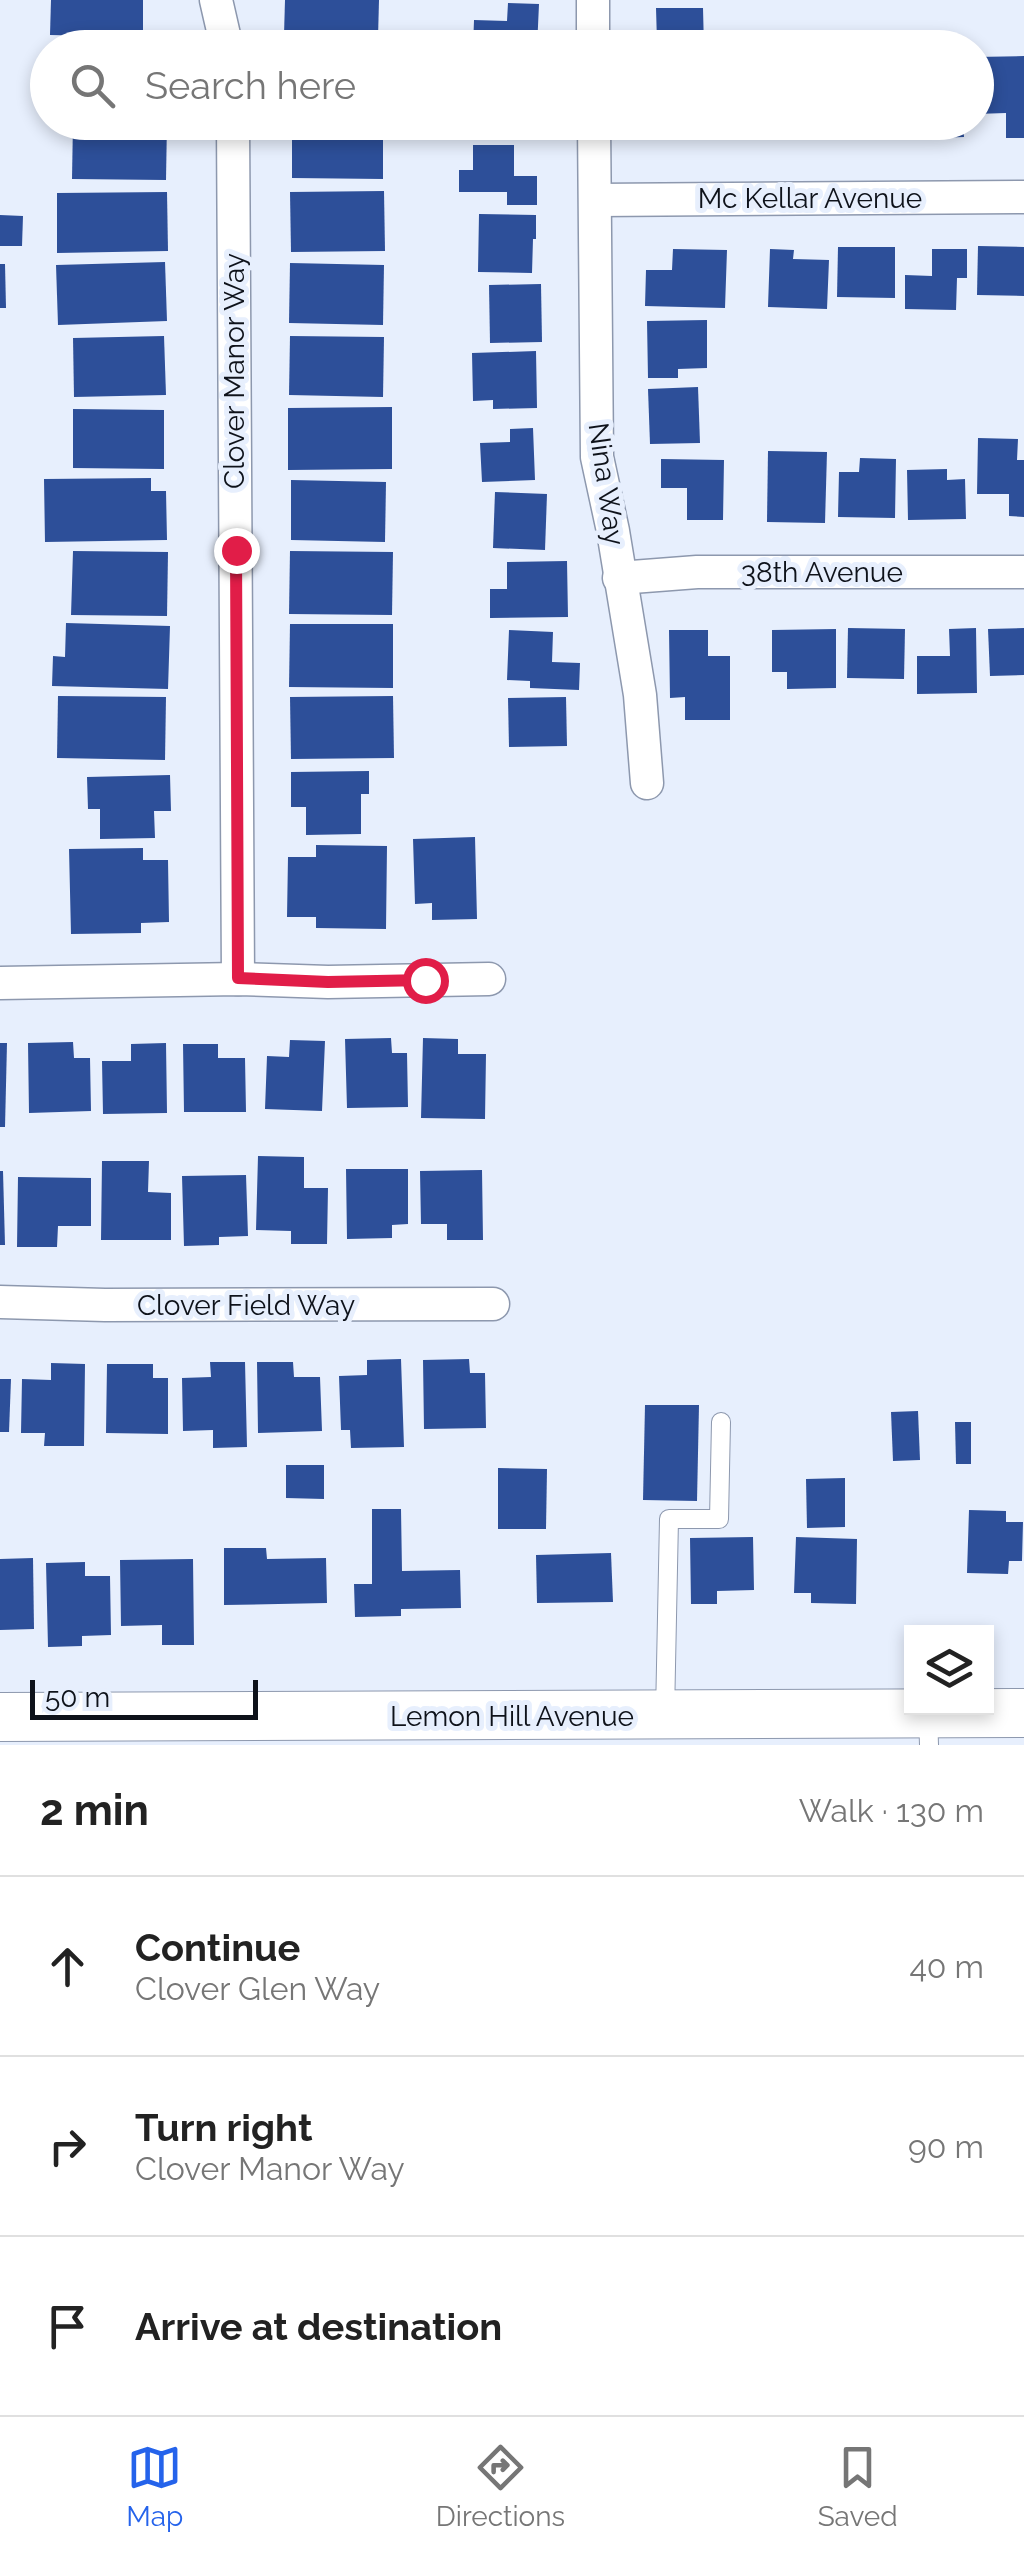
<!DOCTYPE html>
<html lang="en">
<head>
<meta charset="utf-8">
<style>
  :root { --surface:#fff; --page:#f6f6f6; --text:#222; --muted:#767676; --line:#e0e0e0; --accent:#2563eb }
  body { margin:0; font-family:Raleway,sans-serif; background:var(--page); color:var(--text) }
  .controls { position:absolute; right:30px; bottom:30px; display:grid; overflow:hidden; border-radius:0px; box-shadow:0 5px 15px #0003 }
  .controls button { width:90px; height:90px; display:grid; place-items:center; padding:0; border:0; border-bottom:2px solid var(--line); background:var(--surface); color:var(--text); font:50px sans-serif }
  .scale { position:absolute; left:30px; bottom:25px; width:228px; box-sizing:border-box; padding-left:10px; border:5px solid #0e121a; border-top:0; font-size:28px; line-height:35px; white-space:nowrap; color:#0e121a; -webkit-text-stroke:8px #e7effd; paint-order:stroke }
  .stop { position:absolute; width:30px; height:30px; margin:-22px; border:8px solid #e11d48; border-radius:50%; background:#fff }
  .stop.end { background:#e11d48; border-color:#fff; box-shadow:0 2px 10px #0008 }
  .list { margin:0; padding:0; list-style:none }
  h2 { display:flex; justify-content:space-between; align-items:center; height:130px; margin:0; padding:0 40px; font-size:42px }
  h2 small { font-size:32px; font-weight:400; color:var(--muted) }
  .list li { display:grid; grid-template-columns:65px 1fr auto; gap:30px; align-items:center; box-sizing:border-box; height:180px; padding:0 40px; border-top:2px solid var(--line) }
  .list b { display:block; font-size:38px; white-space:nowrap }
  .list p { margin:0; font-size:32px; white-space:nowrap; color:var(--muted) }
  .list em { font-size:32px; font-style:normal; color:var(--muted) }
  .icon { flex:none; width:55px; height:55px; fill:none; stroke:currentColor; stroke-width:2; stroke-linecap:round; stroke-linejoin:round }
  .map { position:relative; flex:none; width:1024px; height:1745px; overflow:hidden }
  .search { position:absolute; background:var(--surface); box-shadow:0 5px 15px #0003; left:30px; right:30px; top:30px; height:110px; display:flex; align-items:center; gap:25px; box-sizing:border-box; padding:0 35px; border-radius:55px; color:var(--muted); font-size:38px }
  .sheet { height:670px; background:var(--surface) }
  nav { display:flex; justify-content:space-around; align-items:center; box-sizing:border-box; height:140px; border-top:2px solid var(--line); background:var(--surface); font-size:28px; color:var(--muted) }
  nav a { display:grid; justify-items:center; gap:5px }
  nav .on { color:var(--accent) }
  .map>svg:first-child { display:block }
  .building { fill:#2d4f99 }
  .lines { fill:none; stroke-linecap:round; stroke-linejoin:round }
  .lane-casing { stroke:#8d98ae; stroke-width:20 }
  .street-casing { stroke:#8d98ae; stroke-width:35 }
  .secondary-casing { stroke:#8d98ae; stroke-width:50 }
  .lane { stroke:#fff; stroke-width:18 }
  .street { stroke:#fff; stroke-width:32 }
  .secondary { stroke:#fff; stroke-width:48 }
  .route { stroke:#e11d48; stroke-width:12 }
  .labels { text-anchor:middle; stroke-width:10; stroke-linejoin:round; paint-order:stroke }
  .street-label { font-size:28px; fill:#0e121a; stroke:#e7effd }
</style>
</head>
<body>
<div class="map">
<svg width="1024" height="1745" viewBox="0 0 1024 1745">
  <rect width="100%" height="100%" fill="#e7effd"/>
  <g class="building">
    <path d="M51,0h92v37l-93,-2z"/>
    <path d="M285,0h94l-1,38 -94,-3z"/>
    <path d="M508,3l31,1 -2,44h-64l1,-28 33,1z"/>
    <path d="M656,8h47l1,40h-58v-6h11z"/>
    <path d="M1024,56v82h-18v-25l-30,1v-57z"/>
    <path d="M73,122h94l-1,58 -94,-1z"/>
    <path d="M292,122h91v57l-91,-1z"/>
    <path d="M490,122h50v10l-50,1z"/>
    <path d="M671,122h53v16l-52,1z"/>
    <path d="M767,122h60v15l-59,1z"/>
    <rect x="838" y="122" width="56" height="16"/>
    <path d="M907,122h56l1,15 -57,2z"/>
    <path d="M473,145h41v31h23v29h-30v-13h-48v-22h14z"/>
    <path d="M384,191l1,60 -94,1 -1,-60z"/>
    <path d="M167,192l1,59 -111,2v-60z"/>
    <path d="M479,214l57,1v24h-3l-1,34 -54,-1z"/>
    <path d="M0,215l23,1 -1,30h-22z"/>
    <path d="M978,246l46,1v49l-47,-1z"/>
    <path d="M838,247h57v51l-58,-1z"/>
    <path d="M673,249l54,1 -2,58 -80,-2 1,-36h26z"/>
    <path d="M770,249l24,1 -1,9 36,1 -2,49 -59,-2z"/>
    <path d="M932,249h35v29h-10l-1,32 -51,-1v-34l27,1z"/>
    <path d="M165,262l2,59 -109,4 -2,-60z"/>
    <path d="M290,263l94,2 -1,60 -94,-2z"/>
    <path d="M0,264h5l1,44h-6z"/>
    <path d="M541,284l1,58 -52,1 -1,-58z"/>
    <path d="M707,320v48l-29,1v9h-30l-1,-57z"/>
    <path d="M164,336l2,59 -92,2 -1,-59z"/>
    <path d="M290,336l94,1 -1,60 -94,-2z"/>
    <path d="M536,351l1,57 -44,1v-9l-20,1 -1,-48z"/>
    <path d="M698,387l2,56 -50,1 -2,-55z"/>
    <path d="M392,407v62l-104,1v-62z"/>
    <path d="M73,409l91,1v59l-91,-1z"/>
    <path d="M533,428l2,52 -53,2 -2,-39 30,-1v-13z"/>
    <path d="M978,438l40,1 -1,21h7v57l-15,-1v-22h-32z"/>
    <path d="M768,451l59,1 -2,71 -58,-1z"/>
    <path d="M860,458l36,1 -1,59 -57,-1 1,-45h20z"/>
    <path d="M661,459l63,1 -1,60h-36v-32h-26z"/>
    <path d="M947,469v11l18,-1 1,40 -58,1 -1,-50z"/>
    <path d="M151,478v13h15l1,49 -122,2 -1,-63z"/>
    <path d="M291,480l95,2 -1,60 -94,-2z"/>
    <path d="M495,492l52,2 -2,56 -52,-2z"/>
    <path d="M73,551l95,1 -1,64 -96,-1z"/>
    <path d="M290,551l103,1 -1,63 -103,-1z"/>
    <path d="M567,561l1,56 -78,1v-29h17v-27z"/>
    <path d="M66,623l104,3 -2,63 -116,-3 1,-30 12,1z"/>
    <path d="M290,624h103v64l-104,-1z"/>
    <path d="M848,628l57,1 -1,50 -57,-1z"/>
    <path d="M976,628l1,65 -60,1v-38h33l-1,-27z"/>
    <path d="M1024,628v47l-34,1 -2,-47z"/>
    <path d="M836,629v59l-49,1v-17h-15v-42z"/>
    <path d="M509,630l44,2 -1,30 28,1 -1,27 -49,-2v-7l-23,-1z"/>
    <path d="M669,630h39v26h22v64h-45v-23l-15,1z"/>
    <path d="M58,696l108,1 -1,63 -108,-2z"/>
    <path d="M393,696l1,62 -103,1 -1,-62z"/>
    <path d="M566,697l1,49 -58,1 -1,-49z"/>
    <path d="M369,771v23h-8v40l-55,1v-28h-15v-35z"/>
    <path d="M170,775l1,36h-17l1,27 -55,1v-30h-12l-1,-32z"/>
    <path d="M475,837l2,82 -45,1v-17l-17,1 -2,-65z"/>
    <path d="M316,845l71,1 -1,83 -70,-1v-11h-29l1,-60h28z"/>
    <path d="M143,848v12h25l1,62 -28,1v10l-70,1 -2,-85z"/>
    <path d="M391,1038l1,15h15l1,54 -61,1 -2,-69z"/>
    <path d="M423,1038l35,1v15h28l-1,65 -64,-1z"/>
    <path d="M290,1040l35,1 -3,70 -57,-2 2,-53 22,1z"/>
    <path d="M73,1042l1,16h16l1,53 -62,2 -1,-70z"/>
    <path d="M0,1043h7l-2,84h-5z"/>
    <path d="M166,1043l1,70 -64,1 -1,-53h29v-17z"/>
    <path d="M183,1044h35v14h27l1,54h-62z"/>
    <path d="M258,1156l46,1v31h24l-1,56h-36v-13l-35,-1z"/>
    <path d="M102,1161h47l-1,31 23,1v47h-70z"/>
    <path d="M346,1169h62v55l-16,1v13l-45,1z"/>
    <path d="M482,1170l1,70h-36v-16h-26l-1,-53z"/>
    <path d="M0,1171h3l2,74h-5z"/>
    <path d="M246,1175l2,61 -29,1v8l-35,1 -2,-70z"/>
    <path d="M18,1177l73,1v48h-33l-1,21h-40z"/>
    <path d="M401,1359l3,88 -53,1 -1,-18h-9l-2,-54 28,-1v-15z"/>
    <path d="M469,1359l1,14h15l1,55 -62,1 -1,-69z"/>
    <path d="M210,1362h35l2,85 -34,1v-18l-30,1 -1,-53 29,-1z"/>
    <path d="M257,1362h36l1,15h26l2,54 -64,2z"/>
    <path d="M51,1363l34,1 -1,82h-40l1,-13h-24l1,-54 29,1z"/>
    <path d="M107,1364h46v14h15v56l-62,-1z"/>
    <path d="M0,1379h11l-2,53h-9z"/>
    <path d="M645,1405h54l-2,96 -54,-1z"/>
    <path d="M918,1411l2,49 -27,1 -2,-49z"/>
    <path d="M955,1422h16v42h-15z"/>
    <path d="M286,1465h38v34l-38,-1z"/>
    <path d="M498,1468l49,1 -1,60h-48z"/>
    <path d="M845,1478v49l-38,1 -1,-49z"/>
    <path d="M372,1509h29l1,62 58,-1 1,38 -60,1v7l-46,1 -1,-33h18z"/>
    <path d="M969,1510l37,1v11h17l-1,39h-13l-1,13 -41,-1z"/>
    <path d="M753,1537l1,53 -37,1v13h-26l-1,-66z"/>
    <path d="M796,1537l61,2 -1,65 -45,-1v-10h-17z"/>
    <path d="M224,1548h42l1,11 59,-1 1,45 -103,2z"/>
    <path d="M611,1553l2,49 -76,1 -1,-48z"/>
    <path d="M33,1558l1,71 -34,1v-71z"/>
    <path d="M193,1559l1,86h-32v-20l-41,1 -1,-66z"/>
    <path d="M85,1562v14h25l1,59 -29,1v10l-34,1 -2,-84z"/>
  </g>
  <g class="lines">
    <defs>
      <g id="lane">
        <path d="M928,1714l1,31"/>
        <path d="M665,1715l4,-196h50l2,-97"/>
      </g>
      <g id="street">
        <path d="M216,0l11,48"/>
        <path d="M593,0v48"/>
        <path d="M233,122l5,857"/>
        <path d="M594,122l3,335 16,74 27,164 7,88"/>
        <path d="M596,200l428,-3"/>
        <path d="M619,578l78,-6h327"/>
        <path d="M0,983l238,-4 90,3 161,-3"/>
        <path d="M0,1302l105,3 388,-1"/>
      </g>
      <path id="secondary" d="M0,1717l1024,-4"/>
    </defs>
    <use href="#lane" class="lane-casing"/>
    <use href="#street" class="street-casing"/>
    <use href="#secondary" class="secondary-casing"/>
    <use href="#lane" class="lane"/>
    <use href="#street" class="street"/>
    <use href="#secondary" class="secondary"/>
  </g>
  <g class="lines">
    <path class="route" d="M236,550l2,428 90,4 97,-2"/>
  </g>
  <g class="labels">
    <g class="street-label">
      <text x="810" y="208">Mc Kellar Avenue</text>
      <text transform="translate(234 371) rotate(-90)" y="10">Clover Manor Way</text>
      <text transform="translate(607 484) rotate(82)" y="10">Nina Way</text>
      <text x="822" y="582">38th Avenue</text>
      <text x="246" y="1315">Clover Field Way</text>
      <text x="512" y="1726">Lemon Hill Avenue</text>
    </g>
  </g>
</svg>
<div class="controls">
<button><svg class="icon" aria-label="layers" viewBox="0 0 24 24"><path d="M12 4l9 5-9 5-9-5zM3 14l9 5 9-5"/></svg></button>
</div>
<div class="scale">50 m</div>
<div class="stop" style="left:425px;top:980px"></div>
<div class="stop end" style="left:236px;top:550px"></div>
<div class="search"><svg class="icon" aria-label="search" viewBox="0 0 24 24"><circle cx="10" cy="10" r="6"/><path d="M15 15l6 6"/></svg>Search here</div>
</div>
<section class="sheet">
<h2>2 min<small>Walk · 130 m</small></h2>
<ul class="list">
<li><svg class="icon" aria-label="ahead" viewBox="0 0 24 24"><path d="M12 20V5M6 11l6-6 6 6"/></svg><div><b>Continue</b><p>Clover Glen Way</p></div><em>40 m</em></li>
<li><svg class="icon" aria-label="right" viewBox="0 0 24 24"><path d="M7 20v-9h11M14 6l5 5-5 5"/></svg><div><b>Turn right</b><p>Clover Manor Way</p></div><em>90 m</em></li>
<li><svg class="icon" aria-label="arrive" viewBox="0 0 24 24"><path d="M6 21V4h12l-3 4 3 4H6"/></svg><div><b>Arrive at destination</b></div></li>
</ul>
</section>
<nav>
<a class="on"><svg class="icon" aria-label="map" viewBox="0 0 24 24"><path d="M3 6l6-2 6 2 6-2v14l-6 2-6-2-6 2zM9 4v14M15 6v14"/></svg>Map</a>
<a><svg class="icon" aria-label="directions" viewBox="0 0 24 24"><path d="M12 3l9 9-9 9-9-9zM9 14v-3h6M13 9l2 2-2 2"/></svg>Directions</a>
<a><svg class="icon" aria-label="saved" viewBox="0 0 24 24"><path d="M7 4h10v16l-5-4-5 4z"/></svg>Saved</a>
</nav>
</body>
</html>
